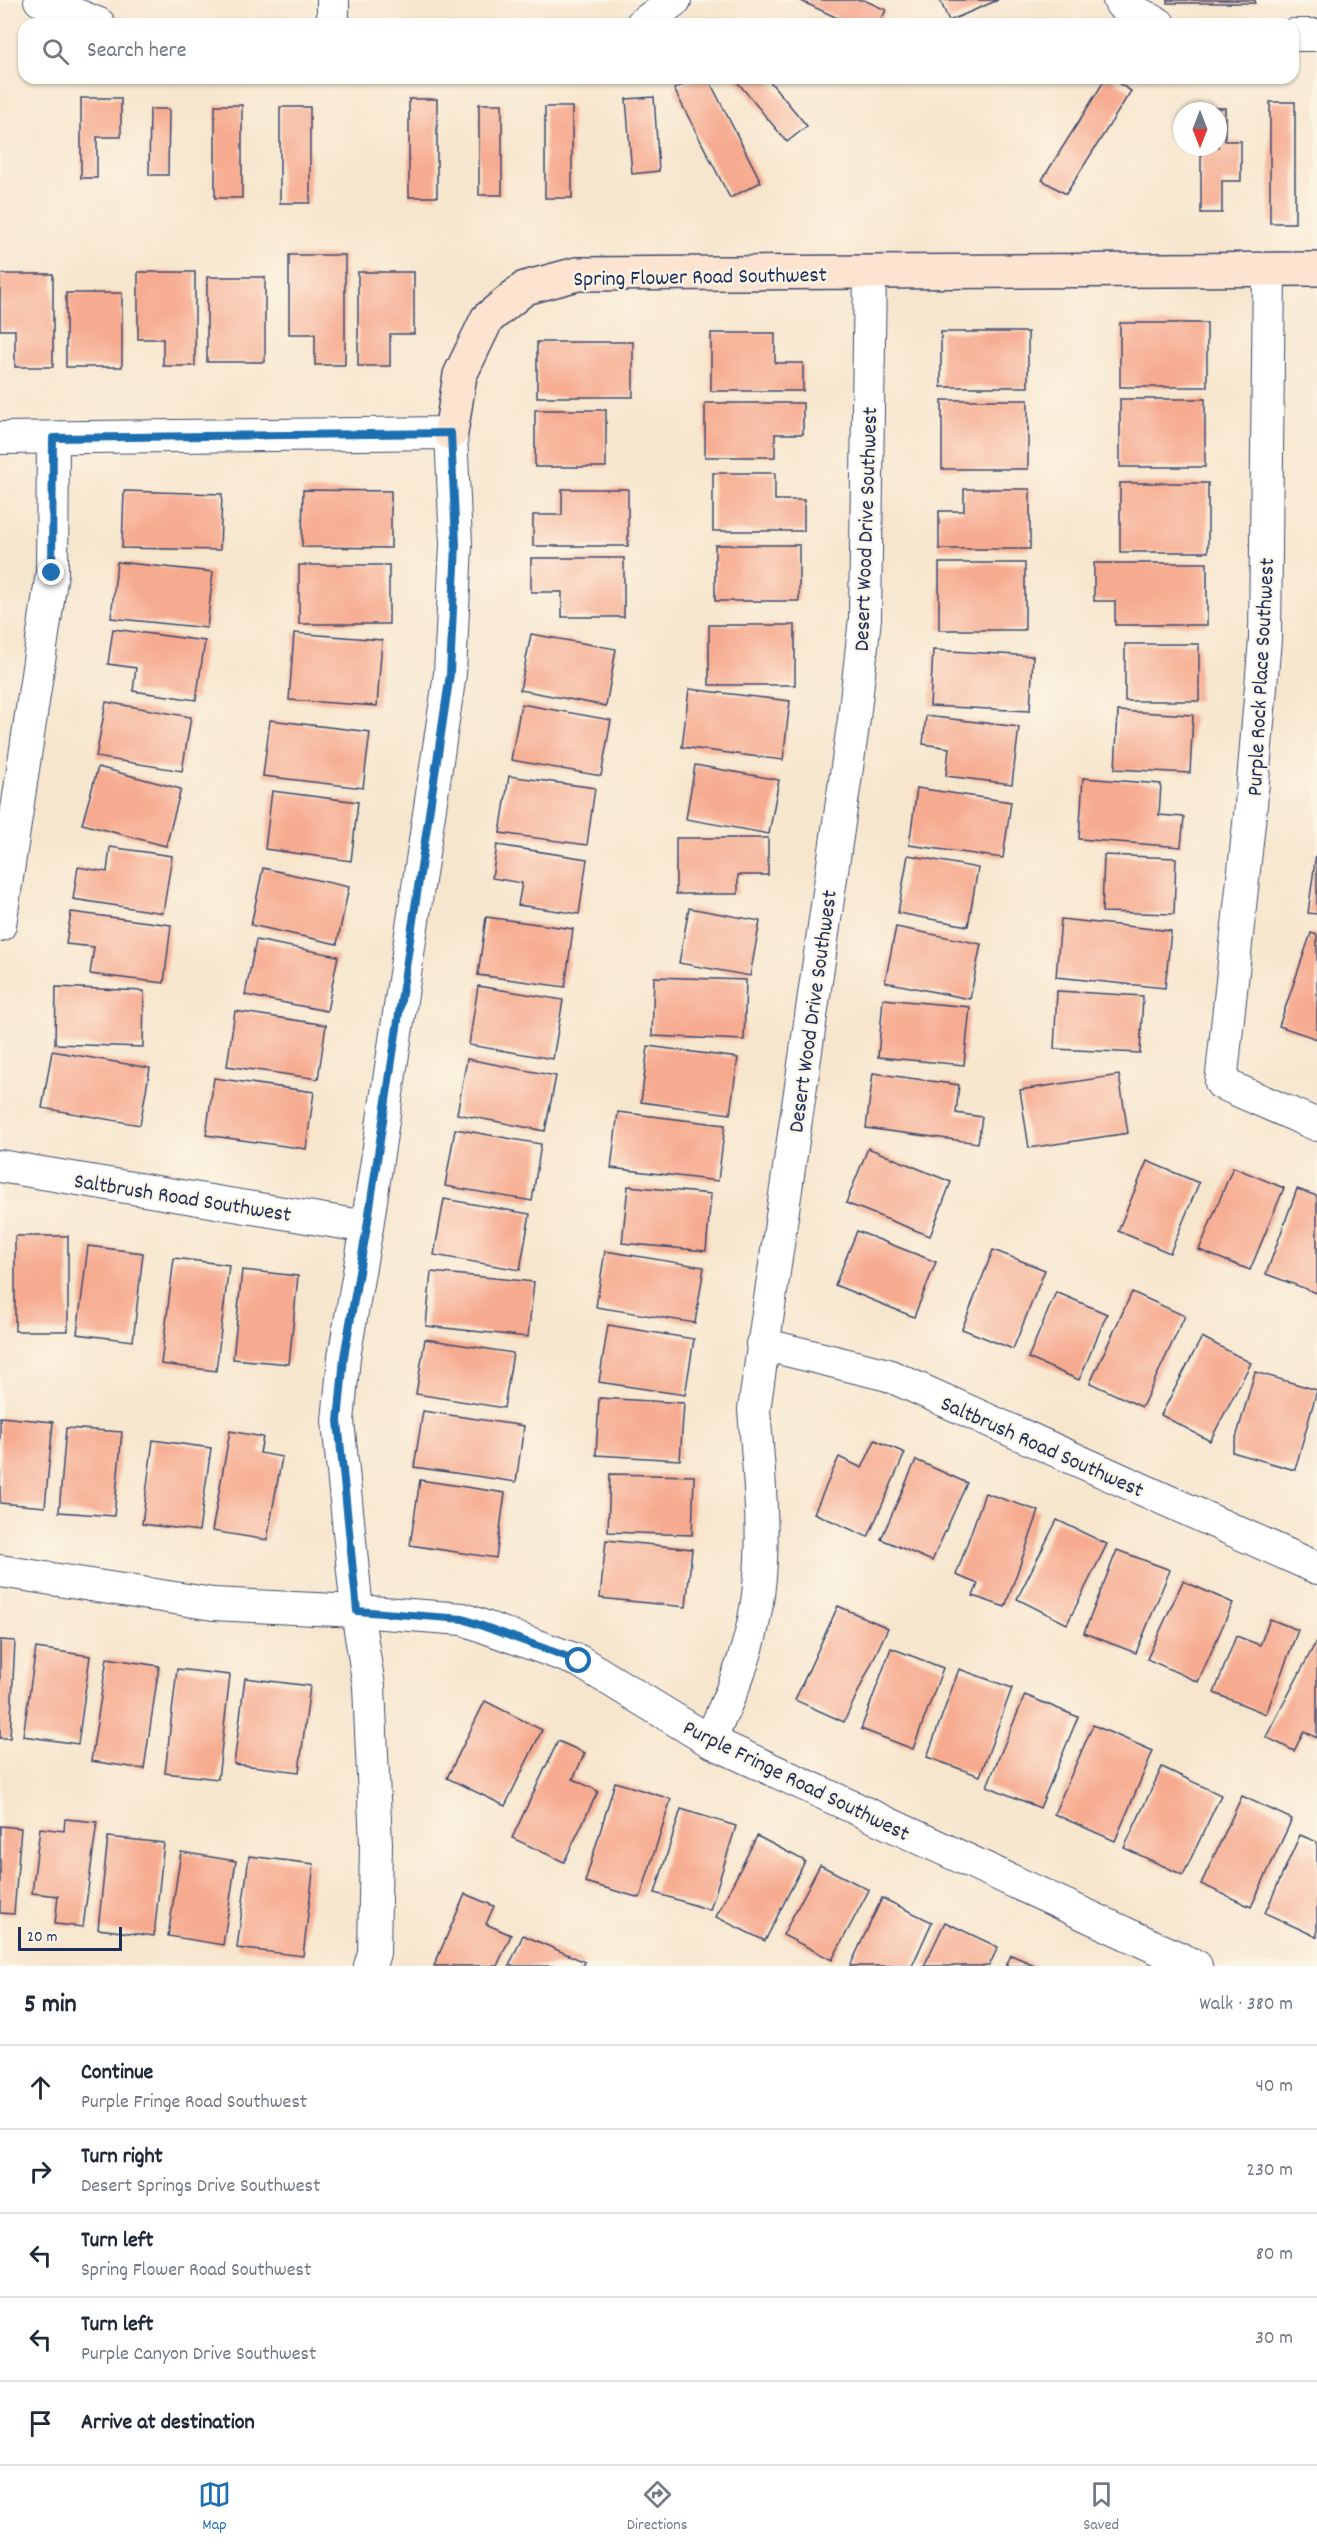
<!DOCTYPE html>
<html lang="en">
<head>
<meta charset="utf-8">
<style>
  :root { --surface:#fff; --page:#f2f2f3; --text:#1f2937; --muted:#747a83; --line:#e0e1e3; --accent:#1f6fb2 }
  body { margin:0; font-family:Dekko,sans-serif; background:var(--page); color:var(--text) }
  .compass { position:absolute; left:1173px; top:102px; width:54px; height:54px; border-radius:50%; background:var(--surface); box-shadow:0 2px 4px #0004; rotate:180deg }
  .scale { position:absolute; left:18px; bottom:15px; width:104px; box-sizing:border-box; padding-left:6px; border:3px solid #1b2f5e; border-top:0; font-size:16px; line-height:21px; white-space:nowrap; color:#1b2f5e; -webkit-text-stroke:4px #fcf5e5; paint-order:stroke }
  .stop { position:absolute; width:18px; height:18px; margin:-14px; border:4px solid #1f6fb2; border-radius:50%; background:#fff }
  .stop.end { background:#1f6fb2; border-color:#fff; box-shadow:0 2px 6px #0008 }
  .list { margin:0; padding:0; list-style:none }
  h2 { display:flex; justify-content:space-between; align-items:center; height:78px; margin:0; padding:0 24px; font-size:26px }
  h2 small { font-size:20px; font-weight:400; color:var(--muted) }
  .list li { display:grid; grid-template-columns:39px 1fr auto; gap:18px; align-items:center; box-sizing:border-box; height:84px; padding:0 24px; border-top:2px solid var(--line) }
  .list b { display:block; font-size:22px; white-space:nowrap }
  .list p { margin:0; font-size:20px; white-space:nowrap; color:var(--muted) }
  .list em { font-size:20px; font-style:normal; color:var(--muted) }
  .icon { flex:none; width:33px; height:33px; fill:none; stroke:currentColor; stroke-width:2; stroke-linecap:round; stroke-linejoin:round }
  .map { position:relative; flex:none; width:1317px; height:1966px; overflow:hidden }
  .search { position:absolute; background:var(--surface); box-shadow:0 2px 4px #0004; left:18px; right:18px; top:18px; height:66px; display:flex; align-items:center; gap:15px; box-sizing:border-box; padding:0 21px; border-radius:18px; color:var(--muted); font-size:22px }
  .sheet { height:498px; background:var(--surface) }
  nav { display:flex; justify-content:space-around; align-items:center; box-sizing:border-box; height:84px; border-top:2px solid var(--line); background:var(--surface); font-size:16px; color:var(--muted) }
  nav a { display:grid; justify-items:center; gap:3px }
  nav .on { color:var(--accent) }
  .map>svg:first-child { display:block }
  .building { fill:#f6ab90 }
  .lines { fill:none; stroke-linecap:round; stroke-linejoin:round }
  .street-casing { stroke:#3c4a6f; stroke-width:34 }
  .secondary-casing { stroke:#3c4a6f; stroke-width:36 }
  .street { stroke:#fff; stroke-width:32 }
  .secondary { stroke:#fde4d1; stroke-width:33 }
  .route { stroke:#1f6fb2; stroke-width:8 }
  .labels { text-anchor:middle; stroke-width:4.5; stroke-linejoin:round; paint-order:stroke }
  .street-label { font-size:22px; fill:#1b2f5e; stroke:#fcf5e5 }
</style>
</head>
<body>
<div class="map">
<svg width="1317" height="1966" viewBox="0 0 1317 1966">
  <rect width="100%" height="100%" fill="#fcf5e5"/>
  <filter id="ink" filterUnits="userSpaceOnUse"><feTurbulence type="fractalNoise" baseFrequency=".0167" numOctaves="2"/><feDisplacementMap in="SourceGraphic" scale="12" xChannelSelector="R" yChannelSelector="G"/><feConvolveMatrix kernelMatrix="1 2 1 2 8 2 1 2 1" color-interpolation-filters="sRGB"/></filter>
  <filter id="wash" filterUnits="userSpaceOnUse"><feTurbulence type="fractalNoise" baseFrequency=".008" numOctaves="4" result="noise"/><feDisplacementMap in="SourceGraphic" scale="24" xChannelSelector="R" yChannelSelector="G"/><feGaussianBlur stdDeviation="1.35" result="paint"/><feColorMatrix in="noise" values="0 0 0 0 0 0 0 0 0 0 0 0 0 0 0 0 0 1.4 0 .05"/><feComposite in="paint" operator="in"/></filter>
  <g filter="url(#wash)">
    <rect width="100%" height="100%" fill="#f7e6ce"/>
    <g id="blocks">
      <g class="building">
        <path d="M799,0h65l22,10 -7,14h-29z"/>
        <path d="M940,0h58l-49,21z"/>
        <rect x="1167" y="0" width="88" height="3"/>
        <path d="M696,78h12l53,104 -31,16 -56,-109z"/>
        <path d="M734,78h33l40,48 -20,16z"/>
        <path d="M1106,78h4l21,13 -65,103 -24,-14z"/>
        <path d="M654,97l5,74 -27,3 -6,-75z"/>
        <path d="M81,98h40v39h-24v41h-16z"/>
        <rect x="409" y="99" width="28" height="98"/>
        <rect x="1270" y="102" width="25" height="121"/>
        <rect x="479" y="104" width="23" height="91"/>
        <rect x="215" y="105" width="27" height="93"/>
        <rect x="280" y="107" width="30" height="96"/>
        <rect x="545" y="107" width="27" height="91"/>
        <path d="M1201,108h24v33h16v40h-19v32h-21v-66h17v-36h-17z"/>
        <path d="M150,109h19l-1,66h-19z"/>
        <path d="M289,255h56v110h-30v-31h-26z"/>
        <path d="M138,272h57v94h-32v-27h-25z"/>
        <path d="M358,272h56v62h-24v32h-32z"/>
        <path d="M0,274h53v93h-38v-37h-15z"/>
        <rect x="207" y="277" width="58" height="85"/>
        <rect x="66" y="293" width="56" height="74"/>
        <rect x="1120" y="323" width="87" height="64"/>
        <rect x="941" y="332" width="87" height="55"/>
        <path d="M711,333h64v30h28v28h-92z"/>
        <rect x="537" y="342" width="96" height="55"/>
        <rect x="1120" y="399" width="85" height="68"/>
        <rect x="942" y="400" width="86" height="69"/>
        <path d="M705,403h98v31h-28v23h-70z"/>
        <rect x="535" y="410" width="71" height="57"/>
        <path d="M713,473h62v27h29v31h-91z"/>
        <rect x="1120" y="483" width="88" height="69"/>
        <path d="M562,489h66v57h-95v-31h29z"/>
        <path d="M964,489h66v60h-91v-38h25z"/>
        <path d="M303,490l88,1v57l-89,-1z"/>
        <path d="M124,491l98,3 -2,56 -98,-2z"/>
        <rect x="715" y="545" width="84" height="56"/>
        <path d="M531,558h93v59h-62v-25h-31z"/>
        <path d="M117,562l96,10 -6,56 -96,-10z"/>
        <rect x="939" y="563" width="86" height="67"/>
        <path d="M1094,563h113v62h-92v-24h-21z"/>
        <rect x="299" y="565" width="90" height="59"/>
        <rect x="709" y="625" width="86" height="60"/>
        <path d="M113,629l92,12 -9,59 -63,-9 3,-23 -28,-4z"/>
        <path d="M294,633l88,7 -5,66 -88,-6z"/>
        <path d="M531,634l85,15 -10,57 -86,-16z"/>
        <rect x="1125" y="644" width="74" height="57"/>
        <path d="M933,650l100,6 -3,55 -100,-5z"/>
        <path d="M689,689l101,12 -7,59 -101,-13z"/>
        <path d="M106,702l85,15 -9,54 -86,-14z"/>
        <path d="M521,704l90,16 -10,56 -90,-16z"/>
        <path d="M1118,711l75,4 -3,58 -75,-4z"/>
        <path d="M926,716l93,11 -7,57 -66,-8 3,-28 -26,-4z"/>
        <path d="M270,720l100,12 -7,56 -100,-12z"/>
        <path d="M695,765l84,15 -10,54 -83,-15z"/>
        <path d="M98,767l83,22 -15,57 -84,-22z"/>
        <path d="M509,776l86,12 -8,57 -87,-12z"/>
        <path d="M1083,778l78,6 -2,31 25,2 -3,30 -102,-8z"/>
        <path d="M917,788l94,14 -8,56 -94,-13z"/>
        <path d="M272,791l86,11 -7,59 -86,-12z"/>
        <path d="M676,838h92v37h-30v19h-62z"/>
        <path d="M497,845l90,14 -8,55 -61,-9 4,-22 -30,-5z"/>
        <path d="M110,847l62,9 -9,57 -90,-14 5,-32 29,5z"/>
        <path d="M1316,854h1v60l-9,-1z"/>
        <path d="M908,855l70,13 -10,58 -70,-13z"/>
        <path d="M1104,855l72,3 -2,56 -72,-2z"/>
        <path d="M263,868l86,19 -12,57 -86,-19z"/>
        <path d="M689,908l71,13 -10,55 -71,-13z"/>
        <path d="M71,912l100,13 -7,58 -74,-9 4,-27 -28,-3z"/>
        <path d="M486,917l87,12 -8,58 -87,-12z"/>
        <path d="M1061,919l110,12 -6,57 -109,-11z"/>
        <path d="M896,927l85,17 -11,55 -85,-17z"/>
        <path d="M1311,933l6,2v104l-38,-13z"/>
        <path d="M256,940l82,16 -11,55 -82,-16z"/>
        <path d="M654,977l92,3 -2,60 -92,-4z"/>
        <path d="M478,986l85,14 -10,59 -84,-14z"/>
        <path d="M56,987l88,4 -1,56 -88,-3z"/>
        <path d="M1057,991l86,5 -3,57 -86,-4z"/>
        <path d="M883,999l87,8 -6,58 -86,-8z"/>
        <path d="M235,1011l91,14 -8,54 -91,-13z"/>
        <path d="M648,1046l90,12 -8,56 -89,-12z"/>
        <path d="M52,1051l98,17 -10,57 -98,-17z"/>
        <path d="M467,1059l89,17 -11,55 -88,-17z"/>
        <path d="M873,1073l86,12 -3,28 26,4 -4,26 -112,-15z"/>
        <path d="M1119,1075l9,58 -99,15 -9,-58z"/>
        <path d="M214,1078l100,14 -8,57 -100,-14z"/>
        <path d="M618,1112l107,13 -7,56 -107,-13z"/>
        <path d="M455,1129l86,15 -9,57 -87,-15z"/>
        <path d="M868,1148l83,34 -21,54 -84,-33z"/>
        <path d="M1147,1161l52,22 -29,70 -52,-22z"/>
        <path d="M1233,1167l51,21 -34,82 -51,-20z"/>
        <path d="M628,1186l83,8 -5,57 -84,-8z"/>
        <path d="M1297,1189l20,7v97l-51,-19z"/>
        <path d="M444,1199l86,15 -10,56 -86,-15z"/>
        <path d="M857,1231l79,31 -22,55 -79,-32z"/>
        <rect x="15" y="1236" width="53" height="95"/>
        <path d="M88,1246l55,7 -10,88 -56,-7z"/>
        <path d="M993,1250l52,20 -32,79 -51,-20z"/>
        <path d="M605,1251l99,16 -9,56 -99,-16z"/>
        <path d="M174,1258l55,7 -13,106 -55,-7z"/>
        <path d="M242,1270l56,6 -9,88 -56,-5z"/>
        <path d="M431,1272l103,10 -6,55 -102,-11z"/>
        <path d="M1056,1292l51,22 -28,66 -51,-22z"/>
        <path d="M1132,1292l53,24 -43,91 -52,-24z"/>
        <path d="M608,1325l86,14 -9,56 -86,-13z"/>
        <path d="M1202,1337l49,26 -41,78 -49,-26z"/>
        <path d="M425,1339l88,14 -9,55 -88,-14z"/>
        <path d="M1255,1372l62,18 -22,80 -63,-18z"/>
        <path d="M599,1398l85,5 -4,57 -84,-5z"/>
        <path d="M423,1411l101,15 -8,56 -102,-15z"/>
        <path d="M0,1417l53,5 -8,85 -45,-4z"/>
        <path d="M66,1428l56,4 -8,84 -55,-4z"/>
        <path d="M230,1431l33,6 -3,16 22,4 -15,83 -55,-9z"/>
        <path d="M153,1440l58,8 -12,83 -57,-7z"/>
        <path d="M875,1440l30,13 -37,84 -54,-24 25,-56 23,11z"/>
        <path d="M916,1460l51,23 -35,78 -51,-22z"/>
        <path d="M610,1474l84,2 -2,59 -84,-3z"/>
        <path d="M420,1480l85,13 -9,65 -86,-13z"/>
        <path d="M985,1493l54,18 -34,96 -32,-11 5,-12 -22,-9z"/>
        <path d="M1057,1520l50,24 -40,80 -50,-25z"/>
        <path d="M606,1540l86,9 -6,58 -86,-9z"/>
        <path d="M1117,1550l53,20 -34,83 -52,-20z"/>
        <path d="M1183,1581l50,22 -35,79 -51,-23z"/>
        <path d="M838,1606l50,22 -44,94 -49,-22z"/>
        <path d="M1270,1619l28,11 -32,84 -52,-21 22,-57 24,9z"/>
        <path d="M0,1640l15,1 -5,97h-10z"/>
        <path d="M1317,1640v98l-13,-7 -10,20 -28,-14z"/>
        <path d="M36,1648l54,8 -12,88 -55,-8z"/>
        <path d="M891,1648l52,20 -30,81 -52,-20z"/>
        <path d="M107,1658l52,8 -15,103 -53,-8z"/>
        <path d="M177,1669l53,6 -12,104 -53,-6z"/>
        <path d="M959,1669l53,19 -32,88 -53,-19z"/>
        <path d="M245,1678l65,8 -11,86 -65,-8z"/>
        <path d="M1025,1695l53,22 -38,91 -53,-22z"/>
        <path d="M485,1701l57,29 -37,76 -58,-28z"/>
        <path d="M1093,1725l60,26 -38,90 -61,-27z"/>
        <path d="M558,1741l27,12 -12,26 25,12 -34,71 -52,-24z"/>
        <path d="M1162,1767l59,28 -38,80 -59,-27z"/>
        <path d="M615,1782l56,17 -31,99 -55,-16z"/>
        <path d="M1242,1796l50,23 -41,88 -50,-23z"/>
        <path d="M681,1809l55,17 -26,84 -55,-17z"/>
        <path d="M65,1819l32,3 -14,105 -28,-3 3,-28 -26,-3 8,-65 24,3z"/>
        <path d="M0,1826l21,2 -7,86 -14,-1z"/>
        <path d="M1300,1835l17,7v95l-52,-24z"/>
        <path d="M757,1836l48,25 -40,80 -49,-24z"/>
        <path d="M108,1837l56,6 -10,93 -56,-7z"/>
        <path d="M181,1852l55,9 -13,84 -55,-9z"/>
        <path d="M249,1856l65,8 -11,92 -66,-8z"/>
        <path d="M820,1865l49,25 -37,70 -49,-25z"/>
        <path d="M465,1894l29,12 -8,18 25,11 -14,31h-63z"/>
        <path d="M882,1898l50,24 -20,44h-62z"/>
        <path d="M945,1922l53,25 -9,19h-65z"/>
        <path d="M523,1935l62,27 -2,4h-74z"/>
        <path d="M1011,1955l26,11h-31z"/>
      </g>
    </g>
  </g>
  <g filter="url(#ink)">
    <use href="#blocks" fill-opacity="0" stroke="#3c4a6f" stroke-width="1.5"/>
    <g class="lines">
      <defs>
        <g id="street">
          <path d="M40,0l59,24"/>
          <path d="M1119,0l2,4 38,20"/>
          <path d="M333,24v-24"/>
          <path d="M642,24l33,-24"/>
          <path d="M1293,35h24"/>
          <path d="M1269,269l-4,370 -14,166 -30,278 96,42"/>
          <path d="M0,438l451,-5 5,111 -6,130 -83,553 -23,130 -6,64 19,190 12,75 7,158 -2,109 -4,13"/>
          <path d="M0,925l52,-352 1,-135"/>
          <path d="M0,1166l367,61"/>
          <path d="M762,1344l126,31 429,193"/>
          <path d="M0,1571l213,33 144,7 106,8 116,42 131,80 486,225"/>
          <path d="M710,1741c11,-26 24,-53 33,-80 28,-81 18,-168 11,-251l100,-691 11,-101 5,-346"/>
        </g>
        <path id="secondary" d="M451,433l9,-58 27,-56 38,-31 52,-14 740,-5"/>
      </defs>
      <use href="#street" class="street-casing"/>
      <use href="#secondary" class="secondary-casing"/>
      <use href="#street" class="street"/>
      <use href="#secondary" class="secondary"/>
    </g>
  </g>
  <g class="lines" filter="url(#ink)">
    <path class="route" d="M52,573l1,-135 398,-5 5,111 -6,130 -83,553 -23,130 -6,64 19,190 106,8 116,42"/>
  </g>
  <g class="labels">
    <g class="street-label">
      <text transform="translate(700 275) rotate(-1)" y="8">Spring Flower Road Southwest</text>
      <text transform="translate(864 529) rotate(-88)" y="8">Desert Wood Drive Southwest</text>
      <text transform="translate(1259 677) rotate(-87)" y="8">Purple Rock Place Southwest</text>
      <text transform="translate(811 1011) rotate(-82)" y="8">Desert Wood Drive Southwest</text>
      <text transform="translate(183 1196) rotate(9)" y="8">Saltbrush Road Southwest</text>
      <text transform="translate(1043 1445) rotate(24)" y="8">Saltbrush Road Southwest</text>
      <text transform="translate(797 1779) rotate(26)" y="8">Purple Fringe Road Southwest</text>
    </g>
  </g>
</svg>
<svg class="compass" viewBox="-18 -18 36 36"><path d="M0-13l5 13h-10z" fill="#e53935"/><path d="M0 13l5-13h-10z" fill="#747a83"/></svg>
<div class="scale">20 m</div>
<div class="stop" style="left:579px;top:1661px"></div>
<div class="stop end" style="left:52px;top:573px"></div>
<div class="search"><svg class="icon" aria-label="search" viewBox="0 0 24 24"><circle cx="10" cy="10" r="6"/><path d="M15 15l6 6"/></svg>Search here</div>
</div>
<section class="sheet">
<h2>5 min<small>Walk · 380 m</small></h2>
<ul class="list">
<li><svg class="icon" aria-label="ahead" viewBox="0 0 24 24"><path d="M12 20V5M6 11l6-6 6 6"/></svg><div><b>Continue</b><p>Purple Fringe Road Southwest</p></div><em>40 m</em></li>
<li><svg class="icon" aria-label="right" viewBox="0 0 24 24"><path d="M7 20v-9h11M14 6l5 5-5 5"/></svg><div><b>Turn right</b><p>Desert Springs Drive Southwest</p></div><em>230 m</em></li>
<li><svg class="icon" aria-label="left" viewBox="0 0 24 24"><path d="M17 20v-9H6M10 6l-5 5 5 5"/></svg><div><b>Turn left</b><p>Spring Flower Road Southwest</p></div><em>80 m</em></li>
<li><svg class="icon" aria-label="left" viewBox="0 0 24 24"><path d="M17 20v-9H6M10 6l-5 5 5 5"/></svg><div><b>Turn left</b><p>Purple Canyon Drive Southwest</p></div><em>30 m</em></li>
<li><svg class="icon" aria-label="arrive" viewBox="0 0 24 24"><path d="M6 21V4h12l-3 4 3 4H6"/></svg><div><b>Arrive at destination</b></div></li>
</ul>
</section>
<nav>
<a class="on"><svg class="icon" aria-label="map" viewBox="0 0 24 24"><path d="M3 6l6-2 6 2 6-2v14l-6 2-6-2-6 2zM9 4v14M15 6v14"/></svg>Map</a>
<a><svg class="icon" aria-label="directions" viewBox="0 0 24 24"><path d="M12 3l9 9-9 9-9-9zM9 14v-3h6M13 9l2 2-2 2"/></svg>Directions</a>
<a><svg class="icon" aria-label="saved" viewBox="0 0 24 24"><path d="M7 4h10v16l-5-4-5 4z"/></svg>Saved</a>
</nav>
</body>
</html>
